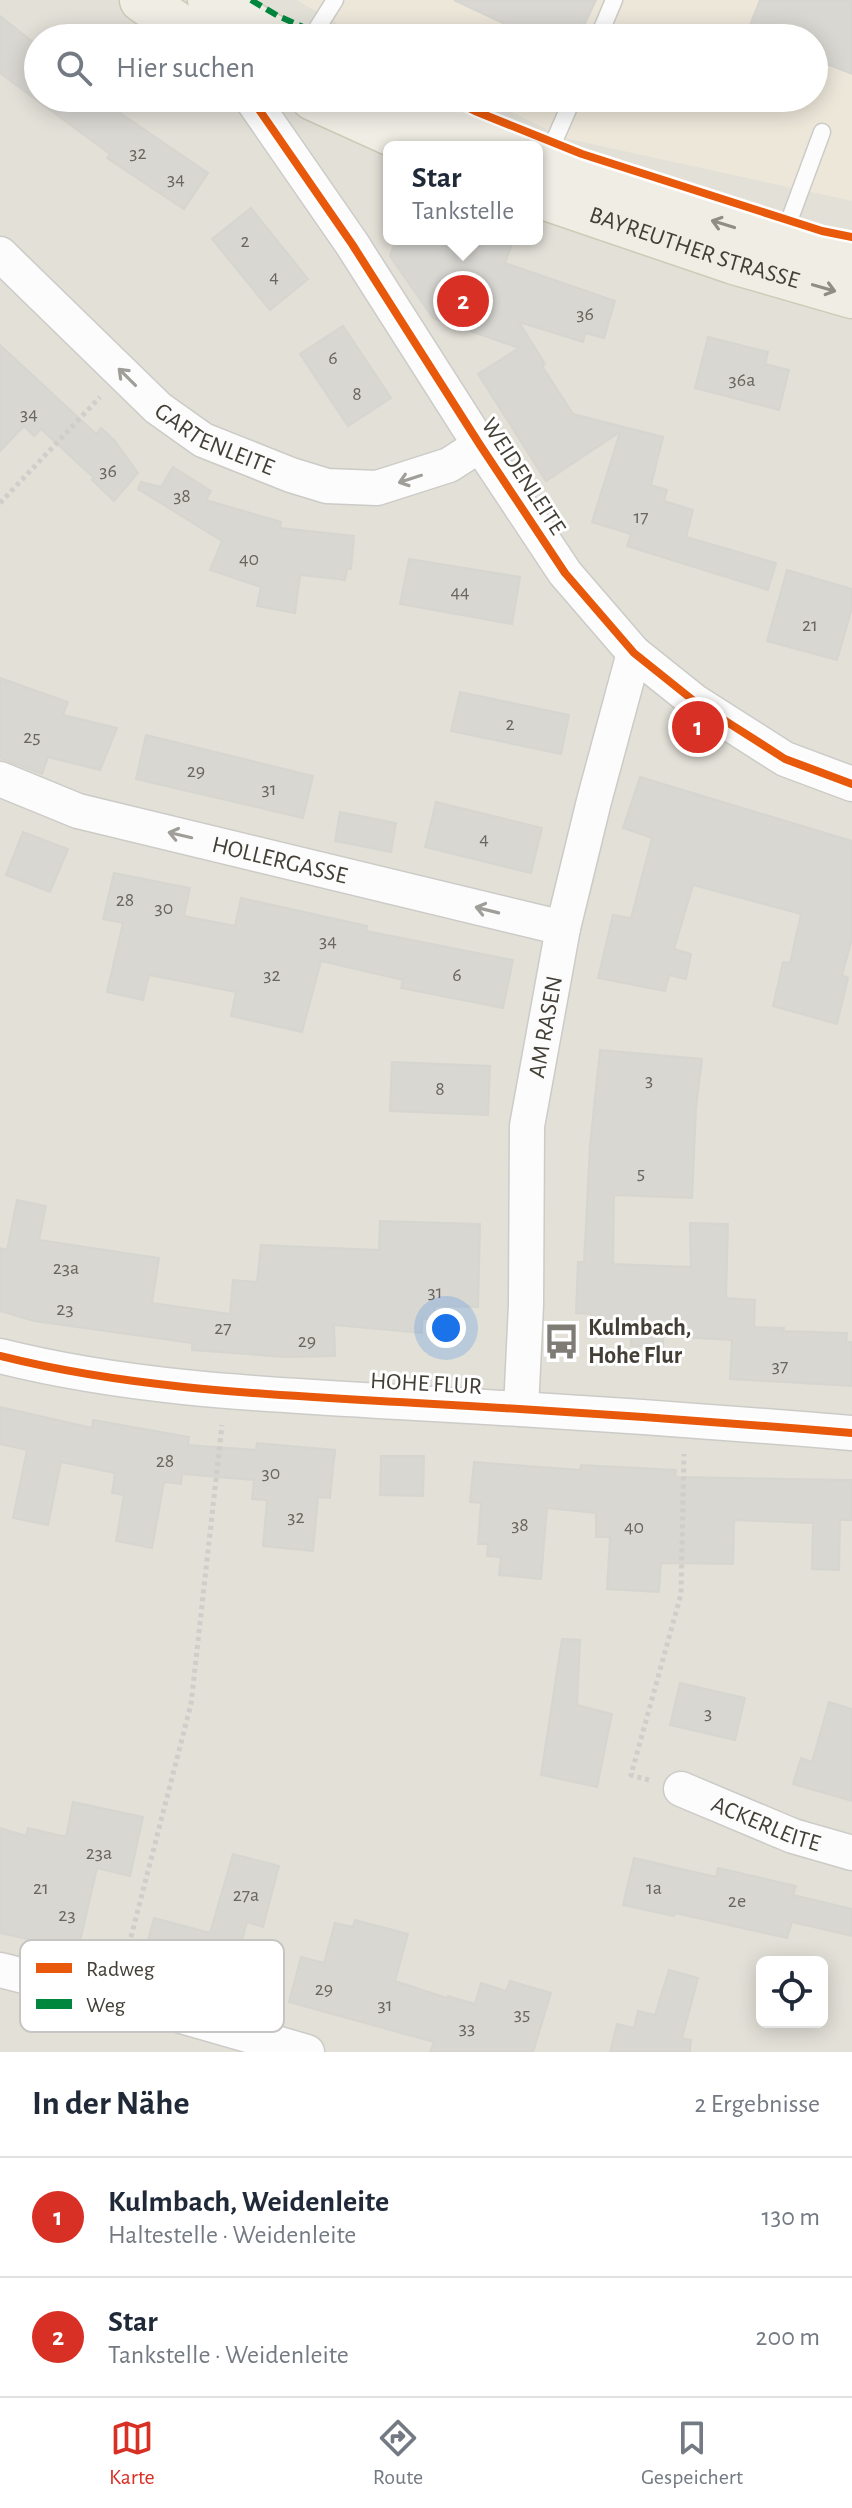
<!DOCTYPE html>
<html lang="de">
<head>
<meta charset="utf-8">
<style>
  :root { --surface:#fff; --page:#f2f2f3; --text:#1f2937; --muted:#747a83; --line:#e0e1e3; --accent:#d93025 }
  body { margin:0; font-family:"Alegreya Sans",sans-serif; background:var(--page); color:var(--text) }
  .controls { position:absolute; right:24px; bottom:24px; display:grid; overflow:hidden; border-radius:12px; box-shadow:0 4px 20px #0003 }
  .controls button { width:72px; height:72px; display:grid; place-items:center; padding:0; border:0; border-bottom:2px solid var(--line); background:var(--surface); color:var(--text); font:40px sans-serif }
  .you { position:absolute; left:446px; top:1328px; width:28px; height:28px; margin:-20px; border:6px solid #fff; border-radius:50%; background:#1a73e8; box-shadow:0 0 0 12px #1a73e833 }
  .badge { display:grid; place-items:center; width:52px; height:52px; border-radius:50%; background:var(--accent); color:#fff; font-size:26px; font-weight:700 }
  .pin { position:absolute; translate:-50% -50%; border:4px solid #fff; box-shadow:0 2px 8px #0006 }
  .popup { position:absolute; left:383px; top:141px; width:160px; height:104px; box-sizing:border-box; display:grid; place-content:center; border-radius:12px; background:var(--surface); filter:drop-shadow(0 2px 6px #0005); font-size:26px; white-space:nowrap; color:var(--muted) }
  .popup b { font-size:30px; color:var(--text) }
  .popup::after { content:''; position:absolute; left:50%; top:100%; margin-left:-16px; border:16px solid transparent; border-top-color:var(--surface) }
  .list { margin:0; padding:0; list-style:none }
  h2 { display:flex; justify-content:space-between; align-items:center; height:104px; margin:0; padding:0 32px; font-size:34px }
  h2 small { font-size:26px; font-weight:400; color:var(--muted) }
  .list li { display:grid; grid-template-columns:52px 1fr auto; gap:24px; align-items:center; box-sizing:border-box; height:120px; padding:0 32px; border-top:2px solid var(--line) }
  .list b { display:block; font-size:30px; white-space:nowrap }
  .list p { margin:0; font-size:26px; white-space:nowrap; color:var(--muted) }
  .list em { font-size:26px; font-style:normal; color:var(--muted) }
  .icon { flex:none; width:44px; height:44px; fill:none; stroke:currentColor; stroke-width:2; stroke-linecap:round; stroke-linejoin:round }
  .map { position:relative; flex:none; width:852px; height:2052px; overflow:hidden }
  .search { position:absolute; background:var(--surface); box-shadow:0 4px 20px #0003; left:24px; right:24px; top:24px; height:88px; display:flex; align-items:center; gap:20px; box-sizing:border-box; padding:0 28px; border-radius:44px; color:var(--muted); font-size:30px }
  .sheet { height:344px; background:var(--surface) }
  nav { display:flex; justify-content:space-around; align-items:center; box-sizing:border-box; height:112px; border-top:2px solid var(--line); background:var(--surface); font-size:22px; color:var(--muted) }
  nav a { display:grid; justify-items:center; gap:4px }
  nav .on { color:var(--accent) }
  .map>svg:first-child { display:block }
  .residential { fill:#e2e0d7; fill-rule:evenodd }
  .commercial { fill:#ede7da }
  .building { fill:#d8d7d2; stroke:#d6d5cf; stroke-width:2 }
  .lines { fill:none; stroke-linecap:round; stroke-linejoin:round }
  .service-casing { stroke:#cccbc7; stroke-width:19 }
  .minor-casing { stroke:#cccbc7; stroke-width:37 }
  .primary-casing { stroke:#cfcab8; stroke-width:47 }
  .path { stroke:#cfceca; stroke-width:5; stroke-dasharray:4 4; stroke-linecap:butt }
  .service { stroke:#fcfcfc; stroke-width:16 }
  .minor { stroke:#fcfcfc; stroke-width:34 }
  .primary { stroke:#efede4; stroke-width:44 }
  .quiet { stroke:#00873e; stroke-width:6; stroke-dasharray:12 6; stroke-linecap:butt }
  .cycleway-casing { stroke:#fff; stroke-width:13 }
  .cycleway { stroke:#e8590c; stroke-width:8 }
  .oneway { stroke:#908d84 }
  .oneway2 { stroke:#a09e99 }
  .labels { text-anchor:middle; stroke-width:6; stroke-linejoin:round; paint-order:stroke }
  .number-label { font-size:20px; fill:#69665e }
  .street-label { font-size:24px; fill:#433f36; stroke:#fff }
  .poi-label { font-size:24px; font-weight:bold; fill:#433f36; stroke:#fff; text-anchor:start }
  .key { fill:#fff; stroke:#c7c5c3; stroke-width:2 }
  .key-label { font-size:22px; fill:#433f36 }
</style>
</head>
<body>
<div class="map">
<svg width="852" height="2052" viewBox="0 0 852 2052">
  <rect width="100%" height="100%" fill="#eeeee9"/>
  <path class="residential" d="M0,0h852v2052h-852zM38,38h776v60h-776zM389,147h148v92h-148zM762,1962h60v60h-60z"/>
  <path class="commercial" d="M297,0h555v201l-288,-63 -81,-40h331v-60h-452z"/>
  <g class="building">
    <path d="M454,0h142l-18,38h-43z"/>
    <path d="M760,0h92v74l-38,-15v-21h-69z"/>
    <path d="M0,16l38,30v52h60l110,75 -24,36 -77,-51 3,-4 -110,-81z"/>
    <path d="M251,208l57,71 -38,31 -58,-71z"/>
    <path d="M396,239h118l-9,24 110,38 -11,37 -19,-5 -2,9 -64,-20 26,42 -3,2 31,48 90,23 -12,48 16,5 -3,11 29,9 -7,27 90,26 -8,27 -141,-44 4,-12 -39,-12 28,-90 -74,49 -68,-107 41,-26 -86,-30 -43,-62z"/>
    <path d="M343,326l48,72 -43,28 -48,-72z"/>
    <path d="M708,337l60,15 -3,12 24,6 -10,40 -84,-22z"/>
    <path d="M0,345l96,89 5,-6 13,12 24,33 -24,28 -22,-21 2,-2 -53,-49 -7,7 -10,-10 -24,25z"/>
    <path d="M173,467l38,24 -5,9 75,22 -1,6 74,8 -3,33h-4l-2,11 -45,-5 -5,38 -38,-7 4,-19 -51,-17 12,-29 -84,-52 3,-7 20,5z"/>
    <path d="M409,559l111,18 -8,47 -112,-20z"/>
    <path d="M787,570l65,19v19l-15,52 -70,-19z"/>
    <path d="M0,678l68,24 -5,13 54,13 -17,42 -52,-13 -6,17 -42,-16z"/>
    <path d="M460,692l109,23 -8,39 -110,-23z"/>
    <path d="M146,735l167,41 -10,42 -167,-39z"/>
    <path d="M640,777l212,64v98l-10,36 6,3 -11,46 -64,-18 10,-44 7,1 11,-49 -108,-29 -19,64 17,5 -5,25 -17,-4 -4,16 -67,-13 15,-63 18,3 21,-80 -29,-10z"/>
    <path d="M436,802l106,26 -11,45 -106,-26z"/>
    <path d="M340,812l56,11 -5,29 -56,-11z"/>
    <path d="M23,832l45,17 -18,43 -44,-17z"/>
    <path d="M114,873l76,15 -6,28 51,10 6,-28 126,28 -1,5 147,29 -10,48 -102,-20 2,-8 -82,-19 -19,71 -71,-16 5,-24 -87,-17 -6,25 -36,-8 16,-69 -20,-4z"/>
    <path d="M600,1050l102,9 -6,49 -4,90 -78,-3 -1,69 78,3 -1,-44 38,1 -2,74 29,2 -1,27 30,1 -1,3 64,2 -1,9h6v44l-122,-7 2,-39 -69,-4v11l-32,-1v-13l-41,-2 1,-17 -15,-1 2,-51h6l6,-116z"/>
    <path d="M392,1062l98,4 -2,49 -98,-4z"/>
    <path d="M17,1200l29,6 -7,34 120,18 -7,45 78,11 3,-34 24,2 4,-37 118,5 1,-29 100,3 -2,83 -43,-1 -1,13h-12v14l-88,-8 1,31 -50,1 -93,-7v-7l-158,-22 -34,-10v-63l7,2z"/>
    <path d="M0,1407l92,21 1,-8 96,17 -1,8 68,5 1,-7 78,7 -5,48 -12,-1 -5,54 -50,-5 4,-46 -15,-1 2,-19 -72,-6 -1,10 -17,-2 -12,66 -36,-7 8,-46 -12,-2 3,-20 -54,-11 -13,63 -35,-7 14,-68 -27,-6z"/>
    <path d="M381,1456h43l-1,40 -43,-1z"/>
    <path d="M474,1462l106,8 1,-5 95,5 -1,7 177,3v40h-12l-1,50 -27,-1 1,-46 -79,-3 -1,44 -72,-1 -2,29 -52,-3 3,-52h-14v-24l-49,-5 -6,71 -42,-4 2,-18 -14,-1 1,-12h-10l3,-41 -11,-1z"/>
    <path d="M562,1639l18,1 -3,65 35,9 -15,73 -56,-12z"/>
    <path d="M680,1683l65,15 -10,42 -65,-15z"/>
    <path d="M829,1702l23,7v92l-59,-17 8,-26 11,4z"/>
    <path d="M73,1802l70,15 -13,59 -33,-8 -19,82 -78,-17v-105l26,8 2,-8 38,9z"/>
    <path d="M233,1854l46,12 -16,61 -16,-5 -17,64 -88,-24 12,-44 56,15z"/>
    <path d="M634,1858l82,19 2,-9 78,18 -3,9 59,14v27l-60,-14 -5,16 -112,-25 -1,3 -51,-11z"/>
    <path d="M355,1920l53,14 -13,47 52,17 1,-2 27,8 6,-21 25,8 4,-10 41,12 -18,59h-103l4,-10 -145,-40 12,-45 23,6 11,-40 18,4z"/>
    <path d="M669,1970l29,8 -16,60 9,2 -1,12h-80l7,-28 17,4 4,-17 17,4z"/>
  </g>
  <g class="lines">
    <defs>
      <g id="service">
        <path d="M311,38l24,-38"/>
        <path d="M598,38l16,-38"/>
        <path d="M545,162l28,-64"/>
        <path d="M782,240l40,-108"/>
      </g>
      <g id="minor">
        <path d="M251,98l101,146 128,201 85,128 69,80 60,48 91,58 67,25"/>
        <path id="s1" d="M0,254l158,154 45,32 88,35 36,11 50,2 72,-23 31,-20"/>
        <path id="s2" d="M0,779l78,32 485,117"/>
        <path d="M0,1356c135,34 277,39 416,47 145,8 291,18 436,30"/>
        <path id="s3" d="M521,1409l5,-104 1,-179 36,-198 31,-127 40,-148"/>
        <path id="s4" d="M681,1789l112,47 59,17"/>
        <path d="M0,1970l178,45 129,37"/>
      </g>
      <g id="primary">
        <path d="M142,0l55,38"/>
        <path d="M210,0l64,38"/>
        <path d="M313,98l108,49"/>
        <path d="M397,98l110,49"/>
        <path d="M537,160c100,44 209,73 315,99"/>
        <path id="s5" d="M537,195l197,67 118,34"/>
      </g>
    </defs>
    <use href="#service" class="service-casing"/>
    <use href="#minor" class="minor-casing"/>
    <use href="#primary" class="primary-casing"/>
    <g class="path">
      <path d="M0,503l100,-106"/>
      <path d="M649,1780l-18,-5 50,-181 3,-140"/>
      <path d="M123,1968l68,-264 31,-279"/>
    </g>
    <use href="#service" class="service"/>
    <use href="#minor" class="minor"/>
    <use href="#primary" class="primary"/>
    <path class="quiet" d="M251,0l27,16 50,22"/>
    <defs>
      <g id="cycleway">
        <path d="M251,98l101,146 128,201 85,128 69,80 60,48 91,58 67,25"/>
        <path d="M449,98l26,13 107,43 240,77 30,6"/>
        <path d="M0,1356c135,34 277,39 416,47 145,8 291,18 436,30"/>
      </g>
    </defs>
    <use href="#cycleway" class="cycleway-casing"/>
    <use href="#cycleway" class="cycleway"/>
  </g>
  <defs><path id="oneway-shaft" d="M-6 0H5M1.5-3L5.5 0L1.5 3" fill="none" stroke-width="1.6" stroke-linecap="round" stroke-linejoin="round" transform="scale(2)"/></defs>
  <g class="oneway">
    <use href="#oneway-shaft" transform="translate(723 224) rotate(-163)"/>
    <use href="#oneway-shaft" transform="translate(824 288) rotate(16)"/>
  </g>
  <g class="oneway2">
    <use href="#oneway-shaft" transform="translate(127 377) rotate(-135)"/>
    <use href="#oneway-shaft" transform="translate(410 479) rotate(162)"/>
    <use href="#oneway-shaft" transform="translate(180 835) rotate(-167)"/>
    <use href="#oneway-shaft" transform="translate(487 910) rotate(-166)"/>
  </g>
  <defs>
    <symbol id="bus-bare" viewBox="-9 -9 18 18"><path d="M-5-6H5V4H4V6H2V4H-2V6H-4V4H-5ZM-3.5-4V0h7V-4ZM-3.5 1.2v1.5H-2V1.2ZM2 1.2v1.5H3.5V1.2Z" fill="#7f7c75" stroke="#fff" stroke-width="2.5" paint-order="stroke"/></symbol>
  </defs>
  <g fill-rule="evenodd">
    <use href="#bus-bare" x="536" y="1316" width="51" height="51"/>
  </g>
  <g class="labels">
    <g class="number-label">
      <text x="138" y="159">32</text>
      <text x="176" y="185">34</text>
      <text x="245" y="247">2</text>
      <text x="274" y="283">4</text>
      <text x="585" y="320">36</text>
      <text x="333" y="364">6</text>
      <text x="742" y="386">36a</text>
      <text x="357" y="400">8</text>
      <text x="29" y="420">34</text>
      <text x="108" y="477">36</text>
      <text x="182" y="502">38</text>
      <text x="641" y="523">17</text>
      <text x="249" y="565">40</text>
      <text x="460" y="598">44</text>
      <text x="810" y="631">21</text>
      <text x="510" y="730">2</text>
      <text x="32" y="743">25</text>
      <text x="196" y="777">29</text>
      <text x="269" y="795">31</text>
      <text x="484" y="845">4</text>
      <text x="125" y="906">28</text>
      <text x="164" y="914">30</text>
      <text x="328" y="947">34</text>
      <text x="272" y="981">32</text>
      <text x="457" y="981">6</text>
      <text x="649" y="1086">3</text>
      <text x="440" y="1095">8</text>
      <text x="641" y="1179">5</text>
      <text x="66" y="1274">23a</text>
      <text x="435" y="1298">31</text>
      <text x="65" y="1315">23</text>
      <text x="223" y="1334">27</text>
      <text x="307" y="1347">29</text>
      <text x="780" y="1372">37</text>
      <text x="165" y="1467">28</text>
      <text x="271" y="1479">30</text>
      <text x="296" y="1523">32</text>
      <text x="520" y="1531">38</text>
      <text x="634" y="1533">40</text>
      <text x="708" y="1719">3</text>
      <text x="99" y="1859">23a</text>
      <text x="41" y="1894">21</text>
      <text x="654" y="1894">1a</text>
      <text x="246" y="1901">27a</text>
      <text x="737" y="1907">2e</text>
      <text x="67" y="1921">23</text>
      <text x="324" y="1995">29</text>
      <text x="385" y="2011">31</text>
      <text x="522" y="2020">35</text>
      <text x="467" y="2034">33</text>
    </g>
    <g class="street-label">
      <text dy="8" stroke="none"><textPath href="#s5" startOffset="166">BAYREUTHER STRASSE</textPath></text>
      <text dy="8" stroke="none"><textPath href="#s1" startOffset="286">GARTENLEITE</textPath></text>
      <text transform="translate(524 476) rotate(57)" y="8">WEIDENLEITE</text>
      <text dy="8" stroke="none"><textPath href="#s2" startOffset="292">HOLLERGASSE</textPath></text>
      <text dy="8" stroke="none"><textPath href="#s3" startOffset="384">AM RASEN</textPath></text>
      <text transform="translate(426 1383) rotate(3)" y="8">HOHE FLUR</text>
      <text dy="8" stroke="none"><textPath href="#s4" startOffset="92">ACKERLEITE</textPath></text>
    </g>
    <g class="poi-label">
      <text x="588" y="1335">Kulmbach,<tspan x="588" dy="28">Hohe Flur</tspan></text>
    </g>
  </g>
  <rect x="20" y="1940" width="264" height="92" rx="12" class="key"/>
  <rect x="36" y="1963" width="36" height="10" fill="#e8590c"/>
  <rect x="36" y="1999" width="36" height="10" fill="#00873e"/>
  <g class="key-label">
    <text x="86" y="1976">Radweg</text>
    <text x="86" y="2012">Weg</text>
  </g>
</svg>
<div class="controls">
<button><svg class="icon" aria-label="locate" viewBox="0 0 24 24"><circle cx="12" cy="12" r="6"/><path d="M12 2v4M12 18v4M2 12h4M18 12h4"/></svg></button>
</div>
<div class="you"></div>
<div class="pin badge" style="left:698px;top:727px">1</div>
<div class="pin badge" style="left:463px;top:301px">2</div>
<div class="popup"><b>Star</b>Tankstelle</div>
<div class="search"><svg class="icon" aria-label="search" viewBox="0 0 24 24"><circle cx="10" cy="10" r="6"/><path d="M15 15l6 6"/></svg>Hier suchen</div>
</div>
<section class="sheet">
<h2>In der Nähe<small>2 Ergebnisse</small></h2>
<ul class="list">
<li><span class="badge">1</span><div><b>Kulmbach, Weidenleite</b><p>Haltestelle · Weidenleite</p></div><em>130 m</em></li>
<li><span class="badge">2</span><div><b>Star</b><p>Tankstelle · Weidenleite</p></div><em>200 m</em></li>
</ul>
</section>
<nav>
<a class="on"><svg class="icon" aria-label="map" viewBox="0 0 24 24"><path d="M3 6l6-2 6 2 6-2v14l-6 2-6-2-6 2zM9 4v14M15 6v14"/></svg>Karte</a>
<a><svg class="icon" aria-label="directions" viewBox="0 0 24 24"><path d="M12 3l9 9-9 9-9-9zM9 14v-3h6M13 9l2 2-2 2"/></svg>Route</a>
<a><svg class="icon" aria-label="saved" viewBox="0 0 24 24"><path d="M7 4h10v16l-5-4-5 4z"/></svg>Gespeichert</a>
</nav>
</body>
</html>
